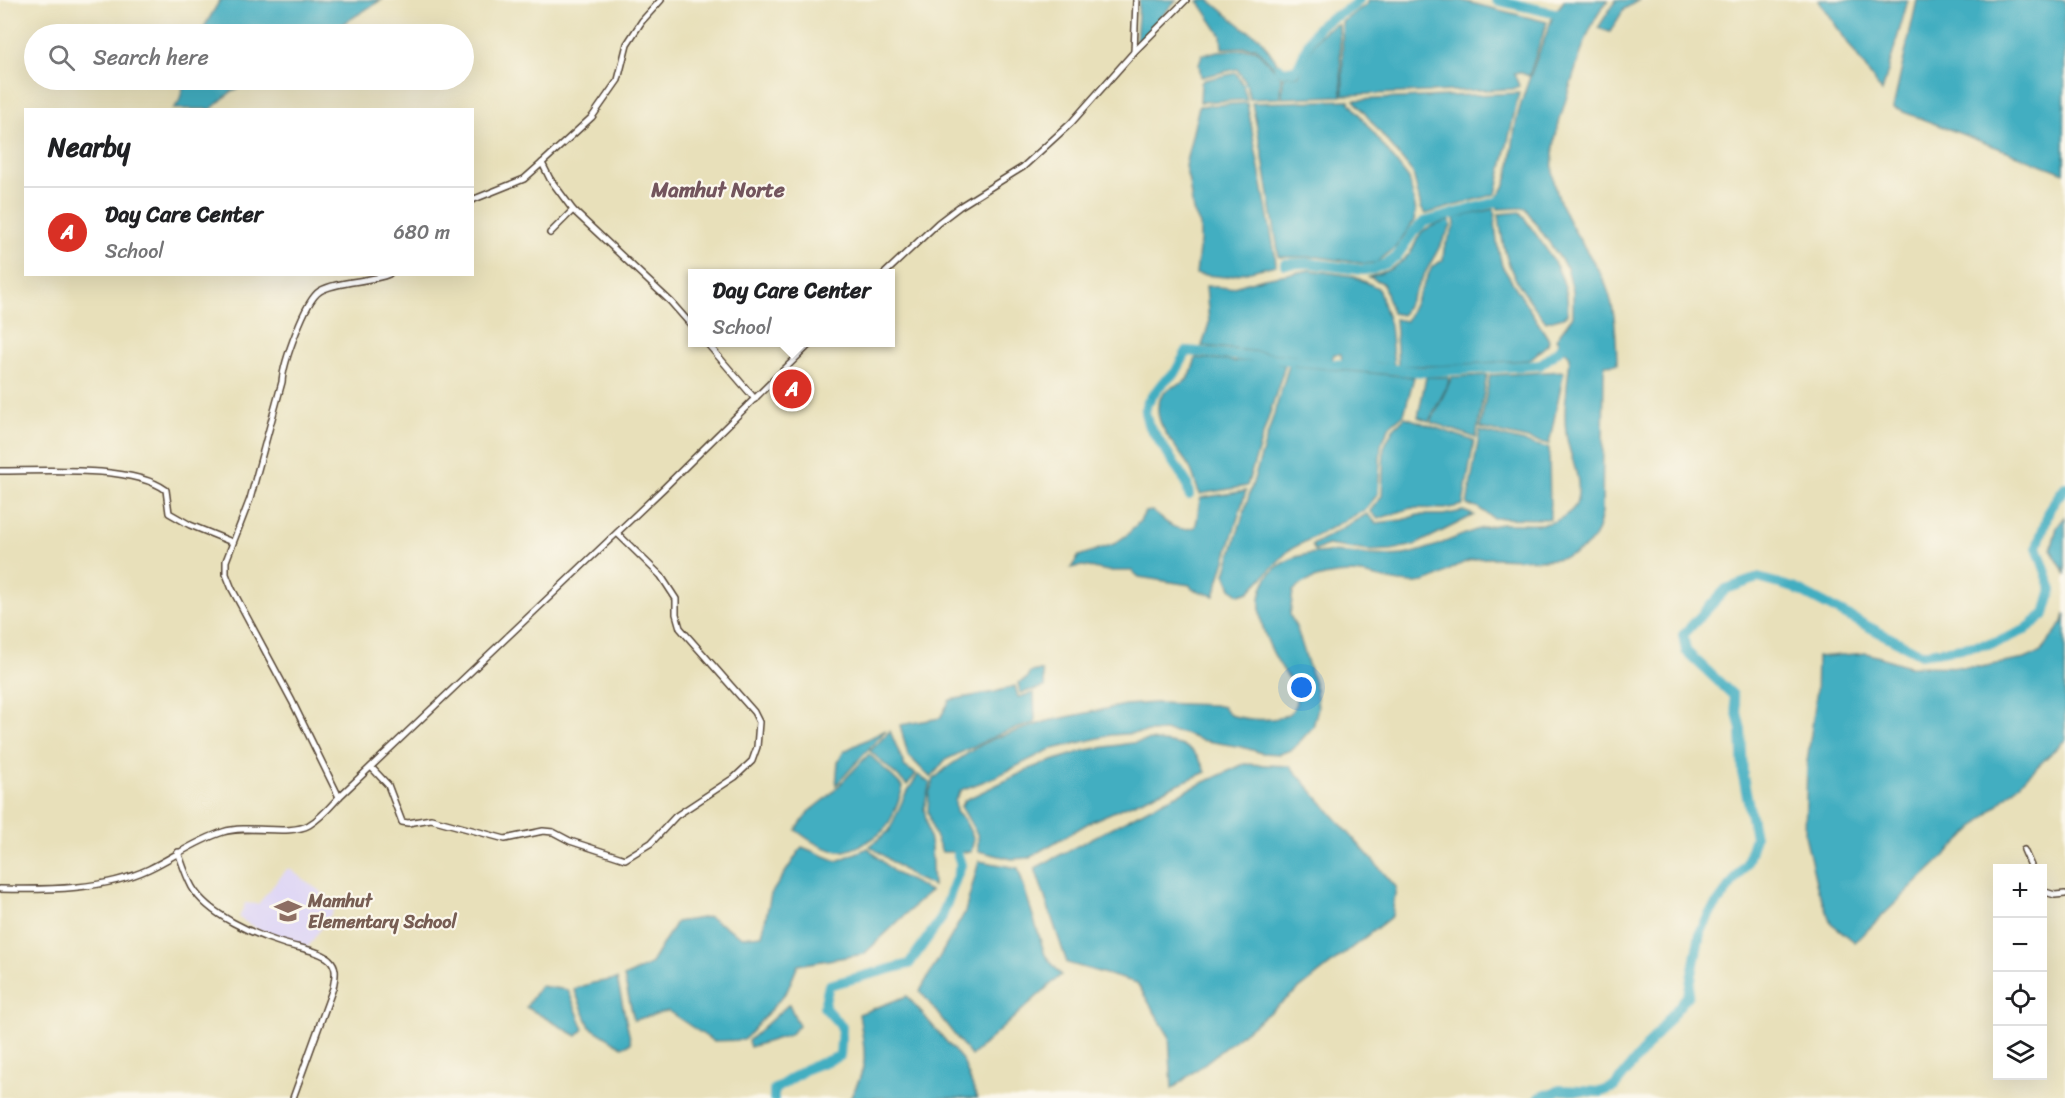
<!DOCTYPE html>
<html lang="en">
<head>
<meta charset="utf-8">
<style>
  :root { --surface:#fff; --page:#f6f6f6; --text:#202124; --muted:#757577; --line:#e0e0e0; --accent:#d93025 }
  body { margin:0; font-family:Sriracha,sans-serif; background:var(--page); color:var(--text) }
  .controls { position:absolute; right:18px; bottom:18px; display:grid; overflow:hidden; border-radius:0px; box-shadow:0 6px 24px #0002 }
  .controls button { width:54px; height:54px; display:grid; place-items:center; padding:0; border:0; border-bottom:2px solid var(--line); background:var(--surface); color:var(--text); font:30px sans-serif }
  .you { position:absolute; left:1302px; top:688px; width:21px; height:21px; margin:-15px; border:4px solid #fff; border-radius:50%; background:#1a73e8; box-shadow:0 0 0 9px #1a73e833 }
  .badge { display:grid; place-items:center; width:39px; height:39px; border-radius:50%; background:var(--accent); color:#fff; font-size:20px; font-weight:700 }
  .pin { position:absolute; translate:-50% -50%; border:3px solid #fff; box-shadow:0 2px 6px #0006 }
  .popup { position:absolute; left:688px; top:269px; width:207px; height:78px; box-sizing:border-box; display:grid; place-content:center; border-radius:0px; background:var(--surface); filter:drop-shadow(0 2px 4px #0005); font-size:20px; white-space:nowrap; color:var(--muted) }
  .popup b { font-size:22px; color:var(--text) }
  .popup::after { content:''; position:absolute; left:50%; top:100%; margin-left:-12px; border:12px solid transparent; border-top-color:var(--surface) }
  .list { margin:0; padding:0; list-style:none }
  h2 { display:flex; justify-content:space-between; align-items:center; height:78px; margin:0; padding:0 24px; font-size:26px }
  h2 small { font-size:20px; font-weight:400; color:var(--muted) }
  .list li { display:grid; grid-template-columns:39px 1fr auto; gap:18px; align-items:center; box-sizing:border-box; height:90px; padding:0 24px; border-top:2px solid var(--line) }
  .list b { display:block; font-size:22px; white-space:nowrap }
  .list p { margin:0; font-size:20px; white-space:nowrap; color:var(--muted) }
  .list em { font-size:20px; font-style:normal; color:var(--muted) }
  .icon { flex:none; width:33px; height:33px; fill:none; stroke:currentColor; stroke-width:2; stroke-linecap:round; stroke-linejoin:round }
  .map { position:relative; flex:none; width:2065px; height:1098px; overflow:hidden }
  .search { position:absolute; background:var(--surface); box-shadow:0 6px 24px #0002; left:24px; top:24px; width:450px; height:66px; display:flex; align-items:center; gap:15px; box-sizing:border-box; padding:0 21px; border-radius:33px; color:var(--muted); font-size:22px }
  .panel { position:absolute; background:var(--surface); box-shadow:0 6px 24px #0002; left:24px; top:108px; width:450px; height:168px; border-radius:0px }
  .map>svg:first-child { display:block }
  .built { fill:#ded5f5 }
  .water { fill:#43aec1; stroke:#3f6c70; stroke-width:1.5 }
  .lines { fill:none; stroke-linecap:round; stroke-linejoin:round }
  .stream { stroke:#43aec1; stroke-width:1.5 }
  .river { stroke:#43aec1; stroke-width:10 }
  .street-casing { stroke:#554535; stroke-width:8 }
  .street { stroke:#fff; stroke-width:5 }
  .labels { text-anchor:middle; stroke-width:4.5; stroke-linejoin:round; paint-order:stroke }
  .education-label { font-size:18px; font-weight:bold; fill:#785e54; stroke:#fbf7ec; text-anchor:start }
  .quarter-label { font-size:21px; font-weight:bold; fill:#73555d; stroke:#fbf7ec }
</style>
</head>
<body>
<div class="map">
<svg width="2065" height="1098" viewBox="0 0 2065 1098">
  <rect width="100%" height="100%" fill="#fbf7ec"/>
  <filter id="ink" filterUnits="userSpaceOnUse"><feTurbulence type="fractalNoise" baseFrequency=".0167" numOctaves="2"/><feDisplacementMap in="SourceGraphic" scale="12" xChannelSelector="R" yChannelSelector="G"/><feConvolveMatrix kernelMatrix="1 2 1 2 8 2 1 2 1" color-interpolation-filters="sRGB"/></filter>
  <filter id="wash" filterUnits="userSpaceOnUse"><feTurbulence type="fractalNoise" baseFrequency=".008" numOctaves="4" result="noise"/><feDisplacementMap in="SourceGraphic" scale="24" xChannelSelector="R" yChannelSelector="G"/><feGaussianBlur stdDeviation="1.35" result="paint"/><feColorMatrix in="noise" values="0 0 0 0 0 0 0 0 0 0 0 0 0 0 0 0 0 1.4 0 .05"/><feComposite in="paint" operator="in"/></filter>
  <g filter="url(#wash)">
    <rect width="100%" height="100%" fill="#e8e0ba"/>
    <path class="built" d="M288,868l50,36 -30,43 -49,-17 -20,-12 6,-15 13,1z"/>
    <g class="water">
      <path d="M220,0h161l-54,34h-127z"/>
      <path d="M1139,0h37l-40,46z"/>
      <path d="M1209,0l36,29 15,9 20,29 -3,3 -22,-23 -33,1 -1,-13 -23,-34z"/>
      <path d="M1368,0h91l88,22 -18,54 -10,-4 -5,1 5,13 -6,3 -170,6 -1,-73 25,-18z"/>
      <path d="M1565,0h43c-20,24 -27,54 -37,83 -9,31 -23,65 -17,98 7,36 30,63 47,94 15,27 15,59 16,89l-12,1 -1,7 -2,140c-2,10 -4,22 -11,30 -30,31 -79,11 -116,17 -21,4 -37,23 -59,24 -19,1 -36,-6 -54,-9 -21,-3 -54,2 -69,17l-3,24 7,14 19,60 2,19 -5,19 -20,22 -13,5 -18,-1 -20,-6 -41,-7 -19,-7 -17,-2 -54,4 -62,15 -54,27 -34,13 -6,10 1,12 9,9 9,18 -3,13h-29l-9,-21 -5,-20 1,-18 5,-14 11,-10 32,-22 18,-9 53,-17 77,-16 31,-2 58,2 9,2 7,8c18,5 70,12 66,-19 -1,-12 -13,-25 -19,-36 -25,-44 -29,-94 31,-106 32,-6 63,5 95,1 34,-5 64,-27 99,-31 23,-2 46,6 65,-10 4,-3 7,-5 9,-10 8,-25 -7,-46 -10,-71 -3,-25 2,-51 4,-76l-14,-18 17,-23v-25l-6,-23 -42,-60 -27,1 -1,-12c17,-16 14,-57 20,-79 9,-36 25,-71 37,-105z"/>
      <path d="M1616,0h23l-15,9 -14,23 -12,-4z"/>
      <path d="M1818,0h90l-26,92z"/>
      <path d="M1917,0h148l-1,173 -171,-65z"/>
      <path d="M1338,24l1,2 3,70 -60,2 1,-22 16,-1c8,-18 17,-46 39,-51z"/>
      <path d="M1255,49l26,27 -1,22 -30,1 -4,-16 -9,-14 -36,8 -2,-13 3,-9 16,-4z"/>
      <path d="M1236,73l7,12 4,15 -47,2 1,-19 3,-3z"/>
      <path d="M185,81v-1h68l-22,12 -20,17h-38l6,-7z"/>
      <path d="M1519,93l-23,101 -70,20 -5,-6 -8,-35 -59,-73z"/>
      <path d="M1348,100l61,79 7,32 -2,10 -18,26 -20,16 -10,1 -48,-7h-39l-17,-105 -10,-49z"/>
      <path d="M1247,103l28,151 1,11 -51,12 -29,-3 4,-33v-16l-7,-14 -4,-29 -4,-16 14,-60z"/>
      <path d="M1494,209l3,34 5,23 47,74 -1,4 -19,16 -89,6h-42l-3,-47 11,2 26,-54 11,-7 1,-12 11,-23 -1,-7z"/>
      <path d="M1520,212c19,28 53,66 47,102l-4,3 -17,5c-32,-42 -42,-54 -47,-108z"/>
      <path d="M1450,220l1,6 -49,89 -10,-2 -9,-30 -14,-6c16,-4 34,-13 43,-27 3,-5 5,-12 9,-17 6,-7 20,-10 29,-13z"/>
      <path d="M1310,270l43,6 25,12 12,37 4,41 -17,-3 -6,1 -29,-3 -1,-7h-7l-2,6 -130,-14 7,-23 -3,-37 24,2 34,-10z"/>
      <path d="M1196,358l31,2 8,2 1,-1h28l21,4 -38,121 -47,8c-5,-9 -5,-17 -10,-26 -11,-20 -45,-49 -27,-74 5,-8 14,-7 21,-12 7,-4 9,-16 12,-24z"/>
      <path d="M1289,365l125,12 -10,37 -14,12 -9,19 -3,49 -13,16 -76,40 -40,42 -10,3 -8,-7 -6,-14z"/>
      <path d="M1564,371l-15,73 -69,-16 10,-53z"/>
      <path d="M1487,375l-11,63 -45,-16 21,-45z"/>
      <path d="M1426,377h23l-1,7 -19,37 -11,-4z"/>
      <path d="M1405,417l69,24 -11,64 -18,4 -34,-1 -33,11 -8,-8 12,-15 2,-49 9,-18z"/>
      <path d="M1480,431l69,17 1,71 -57,-1 -16,-11 -10,-2z"/>
      <path d="M1246,491l-32,105 -22,-7 -2,-4 -51,-8 -7,-6h-24l-25,-5 -12,2 8,-12 35,-12 14,-10 12,-13 5,-9 7,-1c14,11 24,23 43,16 4,-9 2,-20 6,-29z"/>
      <path d="M1463,511l11,4 -59,30 -24,5 -22,1 -42,-6 -12,6 -3,-6 55,-31 9,9 26,-3 16,-5h25z"/>
      <path d="M2065,517v56l-14,-23 6,-23z"/>
      <path d="M2065,614v126l-210,202 -24,-19 -14,-36 -12,-52 2,-73 9,-64 1,-41 50,-4 42,13 72,1 44,-8 16,-7 22,-30z"/>
      <path d="M1035,671h7l3,16 -25,6 -2,-10 10,-5 1,-5z"/>
      <path d="M1015,686l3,11 16,-4 1,30 -33,10 -57,27 -14,18 -23,-23 -8,-30 40,-7 10,-18 45,-8z"/>
      <path d="M886,730l-50,55 2,-23 6,-11z"/>
      <path d="M890,731l15,36 11,7 -9,11 -37,-34z"/>
      <path d="M1151,740c32,6 41,1 55,32l-114,49 -64,37 -16,1 -34,-8v-15l-17,-30 4,-6 69,-33 52,-17z"/>
      <path d="M869,754l34,33c-4,13 -9,28 -16,39 -8,11 -36,27 -49,25 -15,-2 -31,-12 -42,-21l13,-18 19,-15z"/>
      <path d="M1244,764l46,2 106,121 -4,29 -220,173 -3,-53 -32,-53 -70,-20 -32,-95 122,-64z"/>
      <path d="M918,775l12,8 -6,25 7,39 2,39 -18,-8 -45,-32 19,-15 16,-36z"/>
      <path d="M802,847l35,14 31,-13 27,25 35,18 -66,63 -66,11 -11,26 -43,49 -31,1 -45,-30 -34,9 -10,-43 26,-12 26,-43 33,-5 33,20 20,-2 9,-41z"/>
      <path d="M979,861l39,7 27,87 16,20 -90,81 -51,-65 45,-79z"/>
      <path d="M617,979l14,64 -9,4 -32,-20 -16,-38 19,-6z"/>
      <path d="M540,986l28,4 16,39 -7,7 -51,-29z"/>
      <path d="M907,996l56,65 14,37h-127c20,-35 15,-45 9,-84z"/>
      <path d="M789,1004l10,22 -10,9 -39,12 -2,-6z"/>
    </g>
    <g class="lines">
      <path class="stream" d="M1243,85l4,-2"/>
      <g class="river">
        <path d="M1496,0l71,16"/>
        <path d="M1279,68l4,3 13,-1c10,-16 13,-38 30,-49 13,-8 22,-9 33,-21"/>
        <path d="M1285,264l23,-1 55,7 10,-1 12,-5 12,-8 17,-25 10,-9 72,-20 12,-6"/>
        <path d="M1189,495l-2,-12 -39,-59 -3,-12 2,-9 16,-21 12,-9 12,-22 236,21 117,-7 19,-15 11,-13"/>
        <path d="M774,1098v-8l32,-21 34,-13 2,-29 -18,-20 5,-22 80,-21 32,-45 20,-54 -8,-26"/>
        <path d="M1538,1098l22,-8 41,2 13,-5 74,-92 12,-62 10,-20 37,-50 8,-26 -12,-61 -2,-46 -8,-35 -47,-44 -3,-16 43,-46 32,-11 36,10 127,66 74,-11 30,-13 20,-16 7,-24 -15,-43 13,-39 15,-21"/>
      </g>
    </g>
  </g>
  <g filter="url(#ink)">
    <g class="lines">
      <defs>
        <g id="street">
          <path d="M661,0l-19,21 -15,23 -9,36 -26,37 -50,46 8,16 23,31 98,92 22,25"/>
          <path d="M1134,52l2,-52"/>
          <path d="M472,200l52,-21 18,-16"/>
          <path d="M550,233l23,-23"/>
          <path d="M884,274l54,-51 21,-16 64,-40 48,-44 63,-71 52,-52"/>
          <path d="M706,342l49,57"/>
          <path d="M0,471c44,0 132,-6 166,19l3,23 21,12 42,17"/>
          <path d="M371,767l17,18 14,37 6,1 23,-4 74,20 38,-8 10,1 17,9 55,18 26,-16 25,-27 59,-39 17,-16 5,-14 2,-25 -5,-10 -74,-84 -4,-14v-15l-15,-23 -44,-43"/>
          <path d="M339,797l-47,-96 -60,-112 -6,-15v-13l24,-62 32,-117c1,-18 23,-82 38,-91 16,-10 51,-9 69,-17"/>
          <path d="M2024,850l8,18"/>
          <path d="M178,852c4,11 8,24 14,35 16,28 63,48 93,57 13,4 33,6 44,15 9,8 6,18 4,29l-40,110"/>
          <path d="M0,889c48,1 104,1 149,-20 25,-12 48,-29 74,-37 26,-8 66,4 86,-7 12,-7 21,-18 30,-28l325,-309 148,-146"/>
          <path d="M2042,891l13,4 10,-1"/>
        </g>
      </defs>
      <use href="#street" class="street-casing"/>
      <use href="#street" class="street"/>
    </g>
  </g>
  <defs>
    <symbol id="school-bare" viewBox="-9 -9 18 18"><path d="M0-5L7-2L0 1L-7-2ZM-4 1L0 2.5L4 1V4Q0 6-4 4Z" fill="#8d6e63" stroke="#fbf7ec" stroke-width="2.5" paint-order="stroke"/></symbol>
  </defs>
  <g fill-rule="evenodd">
    <use href="#school-bare" x="269" y="892" width="38" height="38"/>
  </g>
  <g class="labels">
    <g class="education-label">
      <text x="308" y="907">Mamhut<tspan x="308" dy="21">Elementary School</tspan></text>
    </g>
    <g class="quarter-label">
      <text x="718" y="197">Mamhut Norte</text>
    </g>
  </g>
</svg>
<div class="controls">
<button>+</button>
<button>−</button>
<button><svg class="icon" aria-label="locate" viewBox="0 0 24 24"><circle cx="12" cy="12" r="6"/><path d="M12 2v4M12 18v4M2 12h4M18 12h4"/></svg></button>
<button><svg class="icon" aria-label="layers" viewBox="0 0 24 24"><path d="M12 4l9 5-9 5-9-5zM3 14l9 5 9-5"/></svg></button>
</div>
<div class="you"></div>
<div class="pin badge" style="left:792px;top:389px">A</div>
<div class="popup"><b>Day Care Center</b>School</div>
<div class="search"><svg class="icon" aria-label="search" viewBox="0 0 24 24"><circle cx="10" cy="10" r="6"/><path d="M15 15l6 6"/></svg>Search here</div>
<section class="panel">
<h2>Nearby<small></small></h2>
<ul class="list">
<li><span class="badge">A</span><div><b>Day Care Center</b><p>School</p></div><em>680 m</em></li>
</ul>
</section>
</div>
</body>
</html>
